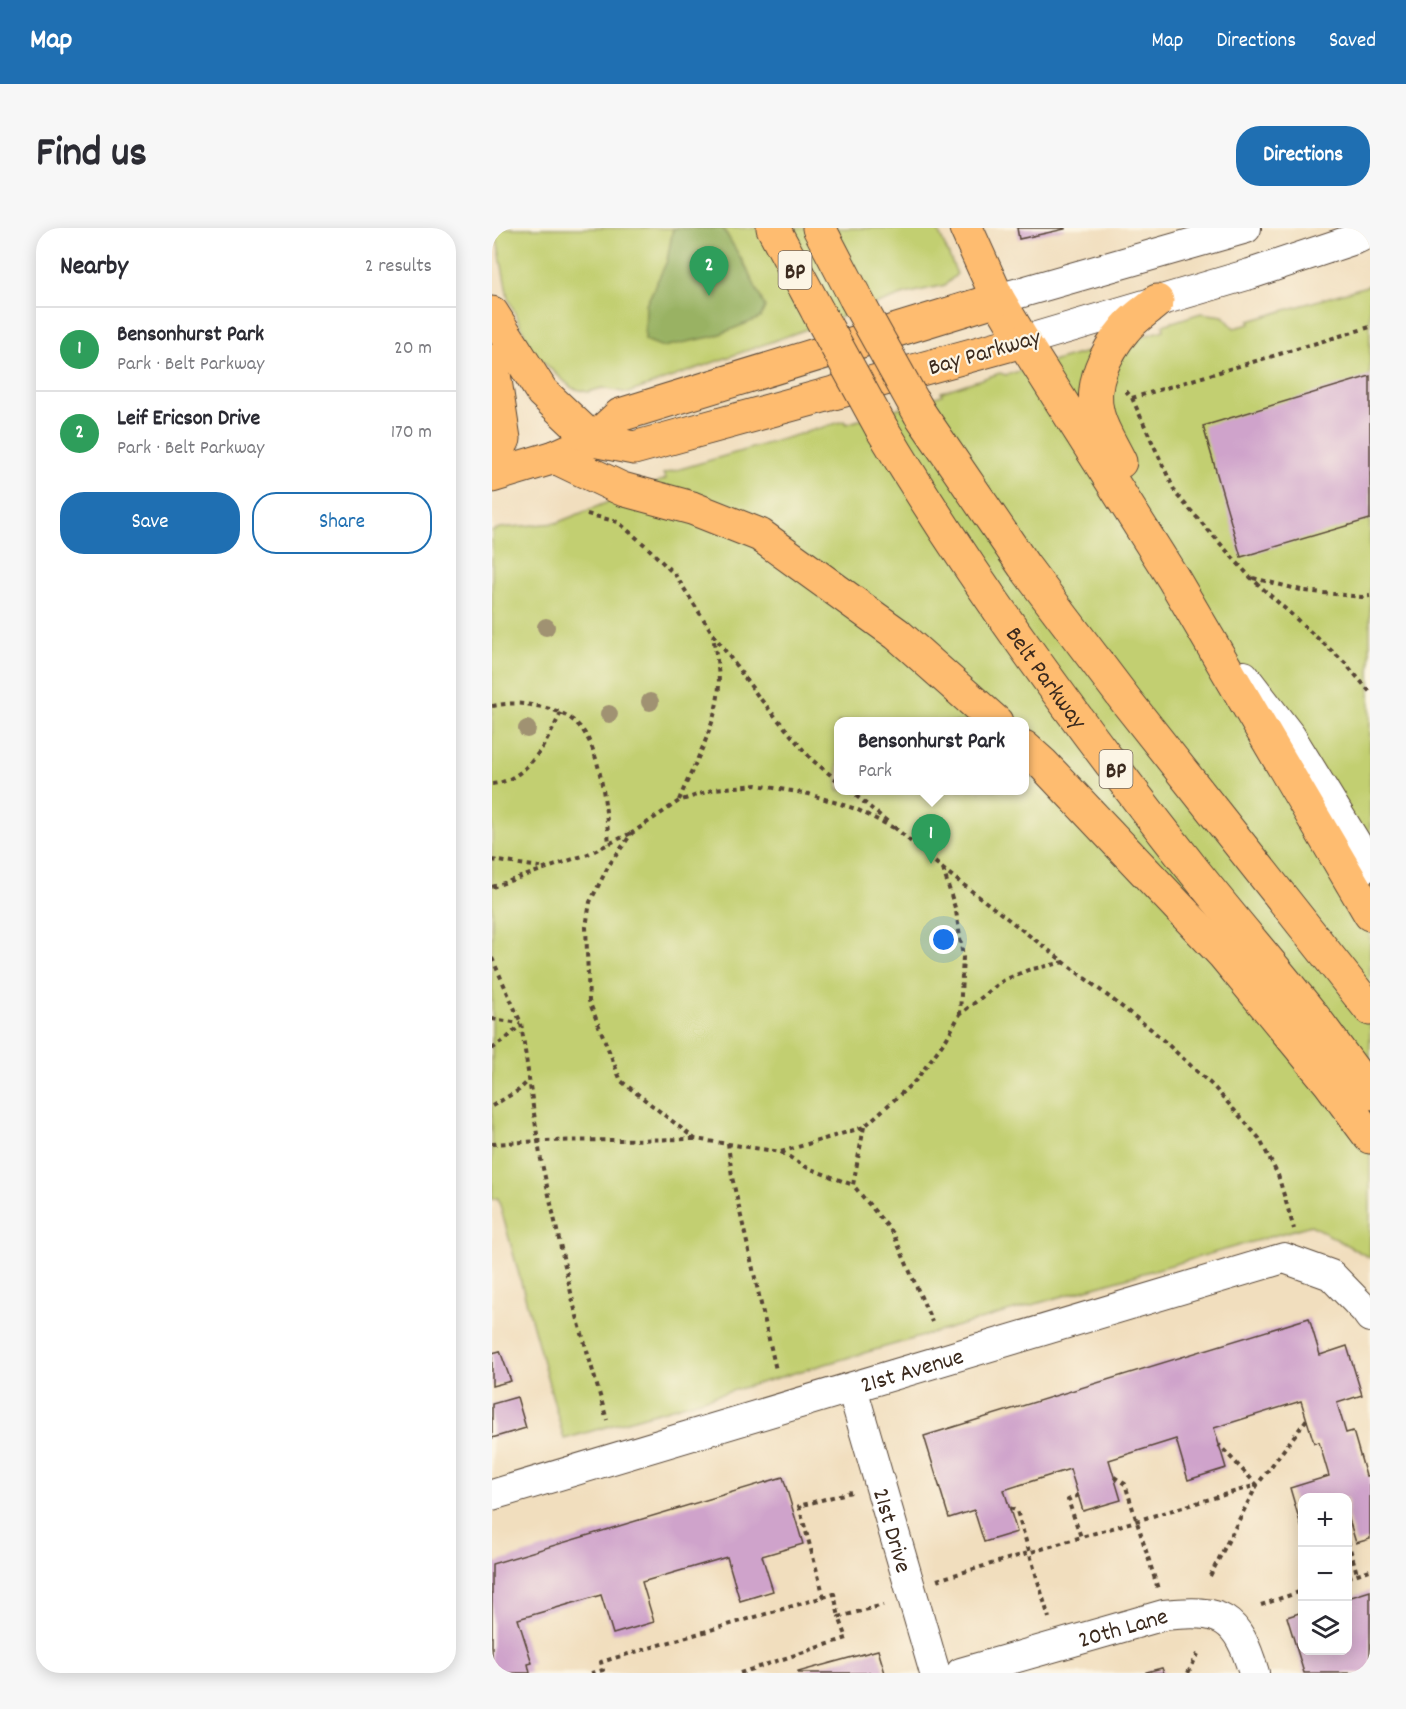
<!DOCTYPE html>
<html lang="en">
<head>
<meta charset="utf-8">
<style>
  :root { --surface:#fff; --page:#f7f7f7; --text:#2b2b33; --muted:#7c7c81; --line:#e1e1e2; --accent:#1f6fb2 }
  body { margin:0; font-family:Dekko,sans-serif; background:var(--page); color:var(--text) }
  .controls { position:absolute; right:18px; bottom:18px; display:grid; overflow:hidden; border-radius:12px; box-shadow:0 3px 15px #0003 }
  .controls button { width:54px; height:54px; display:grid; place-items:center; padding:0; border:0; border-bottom:2px solid var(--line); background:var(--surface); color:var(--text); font:30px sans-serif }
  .you { position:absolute; left:452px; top:712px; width:21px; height:21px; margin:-15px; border:4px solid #fff; border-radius:50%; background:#1a73e8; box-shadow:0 0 0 9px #1a73e833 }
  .badge { display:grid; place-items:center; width:39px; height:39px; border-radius:50%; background:var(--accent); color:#fff; font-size:20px; font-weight:700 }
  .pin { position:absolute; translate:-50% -50px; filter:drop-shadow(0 2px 3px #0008) }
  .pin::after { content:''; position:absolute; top:32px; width:21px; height:18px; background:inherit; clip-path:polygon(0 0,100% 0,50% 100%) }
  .popup { position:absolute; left:342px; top:489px; width:195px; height:78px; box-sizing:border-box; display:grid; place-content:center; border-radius:12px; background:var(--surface); filter:drop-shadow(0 2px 4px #0005); font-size:20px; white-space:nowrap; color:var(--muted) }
  .popup b { font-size:22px; color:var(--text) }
  .popup::after { content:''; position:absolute; left:50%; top:100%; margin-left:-12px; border:12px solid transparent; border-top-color:var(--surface) }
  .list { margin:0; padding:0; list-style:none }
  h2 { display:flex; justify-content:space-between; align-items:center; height:78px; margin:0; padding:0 24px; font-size:26px }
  h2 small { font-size:20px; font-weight:400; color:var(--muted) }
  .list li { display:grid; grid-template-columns:39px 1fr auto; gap:18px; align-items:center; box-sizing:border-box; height:84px; padding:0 24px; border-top:2px solid var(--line) }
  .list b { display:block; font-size:22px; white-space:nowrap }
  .list p { margin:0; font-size:20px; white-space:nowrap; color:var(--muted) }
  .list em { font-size:20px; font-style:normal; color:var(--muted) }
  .actions { display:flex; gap:12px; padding:18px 24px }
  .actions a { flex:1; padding:14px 0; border:2px solid var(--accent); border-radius:24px; text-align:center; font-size:21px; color:var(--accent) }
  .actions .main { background:var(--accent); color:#fff }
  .icon { flex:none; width:33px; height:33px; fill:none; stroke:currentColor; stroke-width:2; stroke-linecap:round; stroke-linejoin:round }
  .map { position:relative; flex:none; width:878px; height:1445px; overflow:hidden; border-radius:24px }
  header { display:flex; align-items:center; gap:36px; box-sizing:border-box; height:84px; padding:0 30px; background:var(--accent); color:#fff }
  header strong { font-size:28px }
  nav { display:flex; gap:33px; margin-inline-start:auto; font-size:21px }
  .intro { display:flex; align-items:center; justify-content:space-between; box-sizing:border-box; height:144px; padding:0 36px }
  h1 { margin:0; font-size:42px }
  .button { padding:15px 27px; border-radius:24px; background:var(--accent); color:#fff; font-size:21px; font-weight:700 }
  main { display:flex; gap:36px; padding:0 36px }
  aside { flex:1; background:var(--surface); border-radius:24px; box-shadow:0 3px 15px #0003 }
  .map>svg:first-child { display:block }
  .green { fill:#c2cf71; stroke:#7e7c48; stroke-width:1.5; fill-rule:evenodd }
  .forest { fill:#99b263; stroke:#6a6e40; stroke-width:1.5 }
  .building { fill:#cfa3cb }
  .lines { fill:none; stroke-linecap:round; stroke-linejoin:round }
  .minor-casing { stroke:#564536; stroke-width:32 }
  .major-casing { stroke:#564536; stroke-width:35 }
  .highway-casing { stroke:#564536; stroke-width:35 }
  .path { stroke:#564536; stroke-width:4; stroke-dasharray:4.5 4.5; stroke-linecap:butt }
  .minor { stroke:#fff; stroke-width:30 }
  .major { stroke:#febc70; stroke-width:33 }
  .highway { stroke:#febc70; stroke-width:33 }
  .highway-bridge-casing { stroke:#564536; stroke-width:35; stroke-linecap:butt }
  .highway-bridge { stroke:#febc70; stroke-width:33 }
  .tree { fill:#a09272 }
  .labels { text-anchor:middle; stroke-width:4.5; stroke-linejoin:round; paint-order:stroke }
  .shield { fill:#fcf5e5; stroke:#75675a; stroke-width:1.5 }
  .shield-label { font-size:22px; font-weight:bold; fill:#3b2a1e }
  .street-label { font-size:24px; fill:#3b2a1e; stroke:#fcf5e5 }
</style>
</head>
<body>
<header>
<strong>Map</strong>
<nav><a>Map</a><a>Directions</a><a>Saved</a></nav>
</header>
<div class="intro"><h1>Find us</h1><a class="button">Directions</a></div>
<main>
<aside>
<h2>Nearby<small>2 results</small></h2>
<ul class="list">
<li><span class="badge" style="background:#2e9e5b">1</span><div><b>Bensonhurst Park</b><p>Park · Belt Parkway</p></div><em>20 m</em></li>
<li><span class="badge" style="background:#2e9e5b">2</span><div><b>Leif Ericson Drive</b><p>Park · Belt Parkway</p></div><em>170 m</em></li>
</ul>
<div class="actions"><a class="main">Save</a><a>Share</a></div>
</aside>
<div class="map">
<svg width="878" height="1445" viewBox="0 0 878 1445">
  <rect width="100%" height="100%" fill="#fcf5e5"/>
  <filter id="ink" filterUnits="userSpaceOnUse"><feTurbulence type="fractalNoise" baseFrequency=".0167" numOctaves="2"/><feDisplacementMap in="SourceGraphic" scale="12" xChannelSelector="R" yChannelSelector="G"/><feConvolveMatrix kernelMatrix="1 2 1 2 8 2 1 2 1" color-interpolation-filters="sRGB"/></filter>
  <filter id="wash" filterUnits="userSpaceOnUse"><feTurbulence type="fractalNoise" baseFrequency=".008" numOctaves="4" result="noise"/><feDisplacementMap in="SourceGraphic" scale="24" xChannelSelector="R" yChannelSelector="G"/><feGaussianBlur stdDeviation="1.35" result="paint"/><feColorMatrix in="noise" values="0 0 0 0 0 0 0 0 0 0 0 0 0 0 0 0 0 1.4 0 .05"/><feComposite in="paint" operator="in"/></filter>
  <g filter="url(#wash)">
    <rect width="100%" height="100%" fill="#f1debe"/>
    <g class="green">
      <path d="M3,0h442l20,46 -12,11 -40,9 -277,99 -26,-5 -14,4 -16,-4 -38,-34 -26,-56z"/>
      <path d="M878,57v973l-59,-33 -747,214 -66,-241 -6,1v-668l8,-3 56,-5 110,-44 -3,-5 181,-53 2,3 96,-29 -1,-3 59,-19 6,2 158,-45 -1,-5 38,-12 22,3 11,12 16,-4 -1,-3zM346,494h186v68h-186z"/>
    </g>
    <path class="forest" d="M181,0h50l23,39 19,40 -5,11 -45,18 -52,11 -18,-7 1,-35 21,-44z"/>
    <g id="blocks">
      <g class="building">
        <path d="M525,0h48v1l-46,10z"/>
        <path d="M878,148v143l-129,38 -38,-131z"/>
        <path d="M817,1090l11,37 27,-9 15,49 -25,8 9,30 7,-2 13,45 4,-1v64l-14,4 -8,-27v-18h-46v31l-12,-41 39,-12 -10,-34 -5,1 -13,-42 -87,27 12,40 -38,12 -12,-41 -67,21 12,40 -38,11 -13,-42 -66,21 13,42 -33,10 -10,-32 -25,8 -25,-82z"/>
        <path d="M8,1123l11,30 -19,5v-33z"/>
        <path d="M25,1169l9,31 -34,10v-34z"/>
        <path d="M291,1249l20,67 -41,12 11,35 -33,10 -13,-44 -85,25 12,40 -41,12 -12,-39 -83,24 14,44 -4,1 2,9h-38v-109z"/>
        <path d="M878,1363v82h-66l-17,-56 15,-5v38h46v-52z"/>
        <path d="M386,1422l7,23h-87v-1z"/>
        <path d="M670,1440l2,5h-18v-1z"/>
      </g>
    </g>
  </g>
  <g filter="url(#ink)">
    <use href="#blocks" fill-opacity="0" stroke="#564536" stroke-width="1.5"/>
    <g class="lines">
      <defs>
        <g id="minor">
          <path d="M506,71l248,-71"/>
          <path d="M531,113l227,-67 108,-36 12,-6"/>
          <path d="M752,448l47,61 79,129"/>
          <path id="s1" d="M360,1160l83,285"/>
          <path id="s2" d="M0,1267l792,-237 47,17 34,35 5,7"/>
          <path id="s3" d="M469,1445l203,-58c58,-6 73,1 90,58"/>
        </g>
        <g id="major">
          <path d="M101,212l41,8 389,-107 -25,-42 -32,-71"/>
          <path d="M0,248l63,-19 38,-17 27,-25 378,-116"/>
        </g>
        <g id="highway">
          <path d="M281,0l45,84"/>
          <path d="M327,0l36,69"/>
          <path d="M0,85l50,79 51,48"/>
          <path d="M531,113l150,237 197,336"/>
          <path d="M0,133l12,78 -12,24"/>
          <path d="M428,186l104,152 103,136 243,307"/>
          <path id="s4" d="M390,201c91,153 198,297 308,437 41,52 85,102 126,154 18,24 36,49 54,73"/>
          <path d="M63,229l67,32 70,19 68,27 137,99 99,88"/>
          <path d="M628,234c-7,-15 -18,-31 -22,-47 -9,-30 8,-64 27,-86 9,-11 22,-19 32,-28"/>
          <path d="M532,519l19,17 181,191 105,127 41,55"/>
        </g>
      </defs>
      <use href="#minor" class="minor-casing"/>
      <use href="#major" class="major-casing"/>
      <use href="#highway" class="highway-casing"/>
      <g class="path">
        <path d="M634,163l6,7 44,96 74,83 95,86 25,29"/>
        <path d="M640,170l238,-71"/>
        <path d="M95,286l31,8 28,24 30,30 37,58 45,62 53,63 27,22"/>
        <path d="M761,350l52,13 57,6 8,-1"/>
        <path d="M0,478c21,-4 29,-3 50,1 13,3 23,6 33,15 27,22 31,89 34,122"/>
        <path d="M0,556c35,-3 56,-43 69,-72"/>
        <path d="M357,562l39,32"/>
        <path d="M187,572c14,-34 34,-67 39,-104 3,-20 -2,-41 -5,-60"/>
        <path d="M402,599l49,42 209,161 61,56 46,52 19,37 16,54"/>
        <path d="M402,600l-38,-19 -47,-15 -52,-9 -42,4 -36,12 -47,32 -23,32 -19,37 -4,25 3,74 32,80 74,58 86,13 83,-25 52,-47 31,-42 13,-24 44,-34 24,-10 37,-8"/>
        <path d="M0,632l55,8"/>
        <path d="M451,641l13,42 7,46 -3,57"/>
        <path d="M0,659l96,-33 43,-21"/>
        <path d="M0,730l29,65 19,132 34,151 33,114"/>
        <path d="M0,791l28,4"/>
        <path d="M0,821l15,-11 14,-14"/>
        <path d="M0,878l27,-16 10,-10"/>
        <path d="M372,899l-11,58 40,48 39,89"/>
        <path d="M236,915l4,34 44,193"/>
        <path d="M0,916l47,-3 156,-2"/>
        <path d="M289,924l27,16 45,17"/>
        <path d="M622,1249l11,7 33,105"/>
        <path d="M587,1267l-11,5 13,37"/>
        <path d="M518,1280l7,3 32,107"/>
        <path d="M856,1313l9,33"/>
        <path d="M718,1348l47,-91 50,-66"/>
        <path d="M856,1349l22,-7"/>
        <path d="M445,1352l320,-95 -38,-40"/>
        <path d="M332,1369l-25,-91 52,-14"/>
        <path d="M769,1377l41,-14"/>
        <path d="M99,1445l12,-3 -2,-8 233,-68 5,23"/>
        <path d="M248,1445l107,-35 -8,-21 44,-12"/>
        <path d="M696,1445l10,-19"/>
      </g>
      <use href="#minor" class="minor"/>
      <use href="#major" class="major"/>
      <use href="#highway" class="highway"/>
      <defs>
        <g id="highway-bridge">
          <path d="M363,69l65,117"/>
          <path d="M326,84l64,117"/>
        </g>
      </defs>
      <use href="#highway-bridge" class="highway-bridge-casing"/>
      <use href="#highway-bridge" class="highway-bridge"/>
    </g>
    <g class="tree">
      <circle cx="54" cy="399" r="9"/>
      <circle cx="158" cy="474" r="9"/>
      <circle cx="117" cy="486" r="9"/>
      <circle cx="35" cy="501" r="9"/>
    </g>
  </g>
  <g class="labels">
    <g class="shield">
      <rect x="286.5" y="23" width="33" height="38" rx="4.5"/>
      <rect x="607.5" y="522" width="33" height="38" rx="4.5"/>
    </g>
    <g class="shield-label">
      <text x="303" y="50">BP</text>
      <text x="624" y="549">BP</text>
    </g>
    <g class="street-label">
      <text transform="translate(492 123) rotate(-16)" y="8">Bay Parkway</text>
      <text dy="8" stroke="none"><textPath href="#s4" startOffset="298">Belt Parkway</textPath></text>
      <text dy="8" stroke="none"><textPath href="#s2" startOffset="438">21st Avenue</textPath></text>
      <text dy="8" stroke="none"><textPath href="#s1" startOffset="148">21st Drive</textPath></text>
      <text dy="8" stroke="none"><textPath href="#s3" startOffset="168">20th Lane</textPath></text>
    </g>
  </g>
</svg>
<div class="controls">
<button>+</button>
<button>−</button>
<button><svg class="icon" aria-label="layers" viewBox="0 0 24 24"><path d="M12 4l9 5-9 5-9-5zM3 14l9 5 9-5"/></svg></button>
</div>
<div class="you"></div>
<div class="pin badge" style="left:439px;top:636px;background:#2e9e5b">1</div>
<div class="popup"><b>Bensonhurst Park</b>Park</div>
<div class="pin badge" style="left:217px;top:68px;background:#2e9e5b">2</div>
</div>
</main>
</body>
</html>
